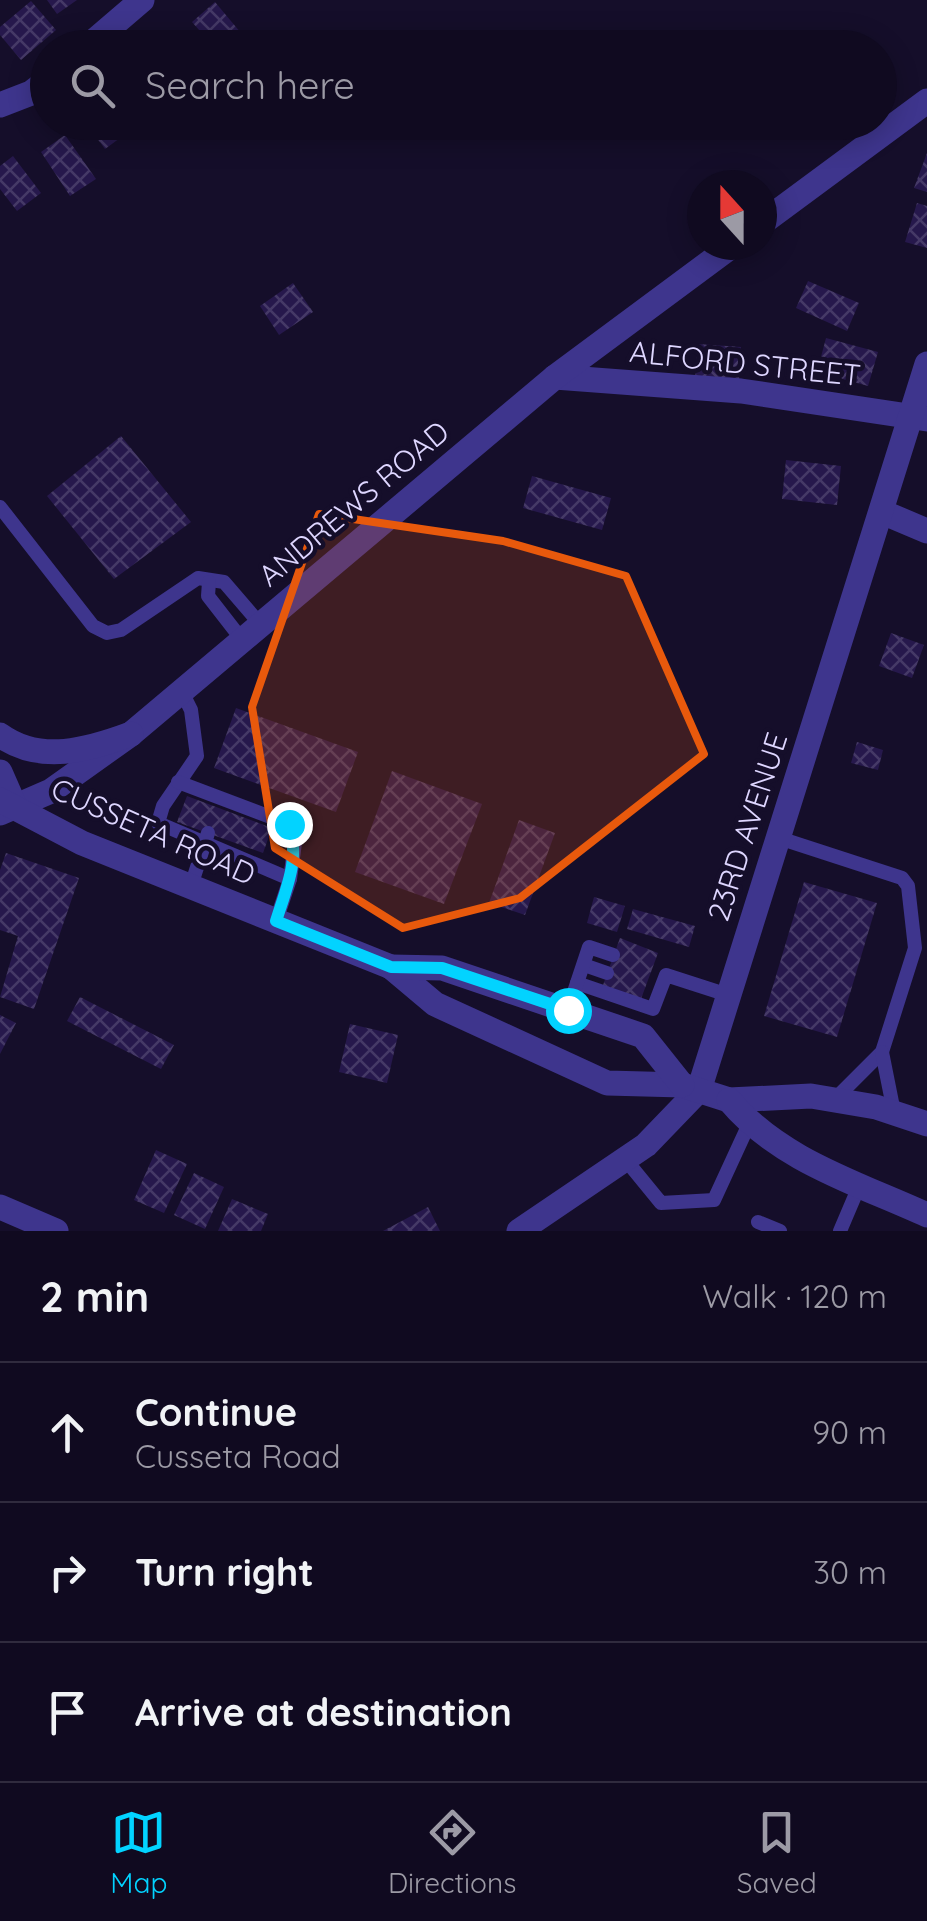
<!DOCTYPE html>
<html lang="en">
<head>
<meta charset="utf-8">
<style>
  :root { --surface:#100a20; --page:#1e182d; --text:#f1f3f6; --muted:#9c9aa5; --line:#302b3e; --accent:#02d3ff }
  body { margin:0; font-family:Quicksand,sans-serif; background:var(--page); color:var(--text) }
  .compass { position:absolute; left:687px; top:170px; width:90px; height:90px; border-radius:50%; background:var(--surface); box-shadow:0 5px 25px #0003; rotate:339deg }
  .stop { position:absolute; width:30px; height:30px; margin:-22px; border:8px solid #02d3ff; border-radius:50%; background:#fff }
  .stop.end { background:#02d3ff; border-color:#fff; box-shadow:0 2px 10px #0008 }
  .list { margin:0; padding:0; list-style:none }
  h2 { display:flex; justify-content:space-between; align-items:center; height:130px; margin:0; padding:0 40px; font-size:42px }
  h2 small { font-size:32px; font-weight:400; color:var(--muted) }
  .list li { display:grid; grid-template-columns:65px 1fr auto; gap:30px; align-items:center; box-sizing:border-box; height:140px; padding:0 40px; border-top:2px solid var(--line) }
  .list b { display:block; font-size:38px; white-space:nowrap }
  .list p { margin:0; font-size:32px; white-space:nowrap; color:var(--muted) }
  .list em { font-size:32px; font-style:normal; color:var(--muted) }
  .icon { flex:none; width:55px; height:55px; fill:none; stroke:currentColor; stroke-width:2; stroke-linecap:round; stroke-linejoin:round }
  .map { position:relative; flex:none; width:927px; height:1231px; overflow:hidden }
  .search { position:absolute; background:var(--surface); box-shadow:0 5px 25px #0003; left:30px; right:30px; top:30px; height:110px; display:flex; align-items:center; gap:25px; box-sizing:border-box; padding:0 35px; border-radius:55px; color:var(--muted); font-size:38px }
  .sheet { height:550px; background:var(--surface) }
  nav { display:flex; justify-content:space-around; align-items:center; box-sizing:border-box; height:140px; border-top:2px solid var(--line); background:var(--surface); font-size:28px; color:var(--muted) }
  nav a { display:grid; justify-items:center; gap:5px }
  nav .on { color:var(--accent) }
  .map>svg:first-child { display:block }
  .building { fill:url(#building-cross-hatch) }
  .lines { fill:none; stroke-linecap:round; stroke-linejoin:round }
  .service { stroke:#3e358d; stroke-width:14 }
  .minor { stroke:#3e358d; stroke-width:25 }
  .tertiary { stroke:#3e358d; stroke-width:25 }
  .route { stroke:#02d3ff; stroke-width:12 }
  .marked { fill:#e8590c; fill-opacity:0.2; stroke:#e8590c; stroke-width:8; stroke-linejoin:round }
  .labels { text-anchor:middle; stroke-width:9; stroke-linejoin:round; paint-order:stroke }
  .street-label { font-size:30px; fill:#ded6ff; stroke:#150e2a }
</style>
</head>
<body>
<div class="map">
<svg width="927" height="1231" viewBox="0 0 927 1231">
  <defs>
    <pattern id="building-cross-hatch" width="8" height="8" patternUnits="userSpaceOnUse" patternTransform="scale(2.5)"><rect width="8" height="8" fill="#26184c"/><path d="M0 0l8 8M0 8l8-8" fill="none" stroke="#453967"/></pattern>
  </defs>
  <rect width="100%" height="100%" fill="#150e2a"/>
  <g class="building">
    <path d="M47,0h30l-20,14z"/>
    <path d="M31,1l25,29 -35,30 -21,-25v-8z"/>
    <path d="M215,2l26,31 -17,15h-9l-23,-26z"/>
    <path d="M85,122h57l-37,27z"/>
    <path d="M65,135l31,44 -26,17 -29,-44z"/>
    <path d="M927,153v39l-13,-4z"/>
    <path d="M13,156l28,37 -24,18 -17,-22v-23z"/>
    <path d="M917,203l10,3v42l-22,-6z"/>
    <path d="M808,281l51,22 -12,28 -51,-23z"/>
    <path d="M293,283l20,29 -34,23 -19,-29z"/>
    <path d="M826,338l52,14 -10,34 -51,-14z"/>
    <path d="M698,344l43,3 -2,34 -44,-3z"/>
    <path d="M121,436l70,86 -77,57 -67,-83z"/>
    <path d="M786,460l55,6 -4,39 -55,-6z"/>
    <path d="M532,476l79,22 -9,32 -79,-22z"/>
    <path d="M891,633l33,12 -12,33 -33,-12z"/>
    <path d="M236,708l122,44 -22,60 -122,-44z"/>
    <path d="M857,742l26,8 -5,20 -27,-7z"/>
    <path d="M392,771l90,33 -38,100 -89,-32z"/>
    <path d="M187,796l85,32 -9,25 -86,-31z"/>
    <path d="M519,820l36,13 -30,82 -36,-12z"/>
    <path d="M6,853l73,25 -45,131 -34,-12 18,-61 -18,-6v-60z"/>
    <path d="M804,882l73,21 -40,134 -73,-21z"/>
    <path d="M594,897l31,9 -8,26 -30,-9z"/>
    <path d="M633,909l62,17 -6,21 -62,-18z"/>
    <path d="M620,938l38,15 -17,46 -38,-14z"/>
    <path d="M80,997l94,48 -13,24 -94,-48z"/>
    <path d="M0,1015l16,8 -16,31z"/>
    <path d="M350,1024l48,11 -11,48 -48,-11z"/>
    <path d="M156,1150l31,14 -23,49 -30,-13z"/>
    <path d="M194,1173l30,14 -19,42 -31,-14z"/>
    <path d="M232,1199l36,15 -7,17h-43z"/>
    <path d="M428,1207l12,24h-57z"/>
  </g>
  <g class="lines">
    <g class="service">
      <path d="M0,507l93,119 14,7 14,-3 77,-52 26,4 37,43"/>
      <path d="M209,582l-1,14 35,45"/>
      <path d="M182,692l9,18 6,46 -34,50 -5,17 132,56 -14,42"/>
      <path d="M178,782l111,42 6,19 -5,36"/>
      <path d="M779,838l123,40 6,8 7,62 -33,104 -48,48"/>
      <path d="M191,886l17,-53"/>
      <path d="M584,965l23,8"/>
      <path d="M577,983l76,26 13,-34 62,20"/>
      <path d="M568,1010l21,-63 24,8"/>
      <path d="M882,1052l12,60"/>
      <path d="M625,1159l36,44 53,-3 35,-76"/>
      <path d="M758,1222l22,9"/>
      <path d="M840,1231l20,-47"/>
    </g>
    <g class="minor">
      <path d="M86,48l56,-48"/>
      <path d="M0,105l31,-12 17,-13"/>
      <path d="M762,223l165,-122"/>
      <path d="M555,377l186,14 186,28"/>
      <path d="M882,512l45,19"/>
      <path d="M0,813l51,-22 80,-57 424,-357 178,-132"/>
      <path d="M0,1207l56,24"/>
      <path d="M519,1231l127,-86 53,-55 228,-726"/>
    </g>
    <g class="tertiary">
      <path d="M0,735c40,29 88,15 131,-1"/>
      <path d="M0,772l14,32"/>
      <path d="M0,800l82,43 309,124 44,37 172,79 75,2 47,15 82,-4 65,11 51,17"/>
      <path d="M391,967l51,1 201,68 39,49"/>
      <path d="M729,1100c50,60 128,83 198,115"/>
    </g>
  </g>
  <g class="lines">
    <path class="route" d="M289,824c11,35 -2,62 -13,97l115,46 51,1 126,42"/>
  </g>
  <path class="marked" d="M319,514l184,27 123,35 78,178 -184,144 -117,30 -128,-80 -23,-141z"/>
  <g class="labels">
    <g class="street-label">
      <text transform="translate(745 364) rotate(6)" y="10">ALFORD STREET</text>
      <text transform="translate(354 504) rotate(-40)" y="10">ANDREWS ROAD</text>
      <text transform="translate(748 827) rotate(-72)" y="10">23RD AVENUE</text>
      <text transform="translate(153 832) rotate(24)" y="10">CUSSETA ROAD</text>
    </g>
  </g>
</svg>
<svg class="compass" viewBox="-18 -18 36 36"><path d="M0-13l5 13h-10z" fill="#e53935"/><path d="M0 13l5-13h-10z" fill="#9c9aa5"/></svg>
<div class="stop" style="left:568px;top:1010px"></div>
<div class="stop end" style="left:289px;top:824px"></div>
<div class="search"><svg class="icon" aria-label="search" viewBox="0 0 24 24"><circle cx="10" cy="10" r="6"/><path d="M15 15l6 6"/></svg>Search here</div>
</div>
<section class="sheet">
<h2>2 min<small>Walk · 120 m</small></h2>
<ul class="list">
<li><svg class="icon" aria-label="ahead" viewBox="0 0 24 24"><path d="M12 20V5M6 11l6-6 6 6"/></svg><div><b>Continue</b><p>Cusseta Road</p></div><em>90 m</em></li>
<li><svg class="icon" aria-label="right" viewBox="0 0 24 24"><path d="M7 20v-9h11M14 6l5 5-5 5"/></svg><div><b>Turn right</b></div><em>30 m</em></li>
<li><svg class="icon" aria-label="arrive" viewBox="0 0 24 24"><path d="M6 21V4h12l-3 4 3 4H6"/></svg><div><b>Arrive at destination</b></div></li>
</ul>
</section>
<nav>
<a class="on"><svg class="icon" aria-label="map" viewBox="0 0 24 24"><path d="M3 6l6-2 6 2 6-2v14l-6 2-6-2-6 2zM9 4v14M15 6v14"/></svg>Map</a>
<a><svg class="icon" aria-label="directions" viewBox="0 0 24 24"><path d="M12 3l9 9-9 9-9-9zM9 14v-3h6M13 9l2 2-2 2"/></svg>Directions</a>
<a><svg class="icon" aria-label="saved" viewBox="0 0 24 24"><path d="M7 4h10v16l-5-4-5 4z"/></svg>Saved</a>
</nav>
</body>
</html>
